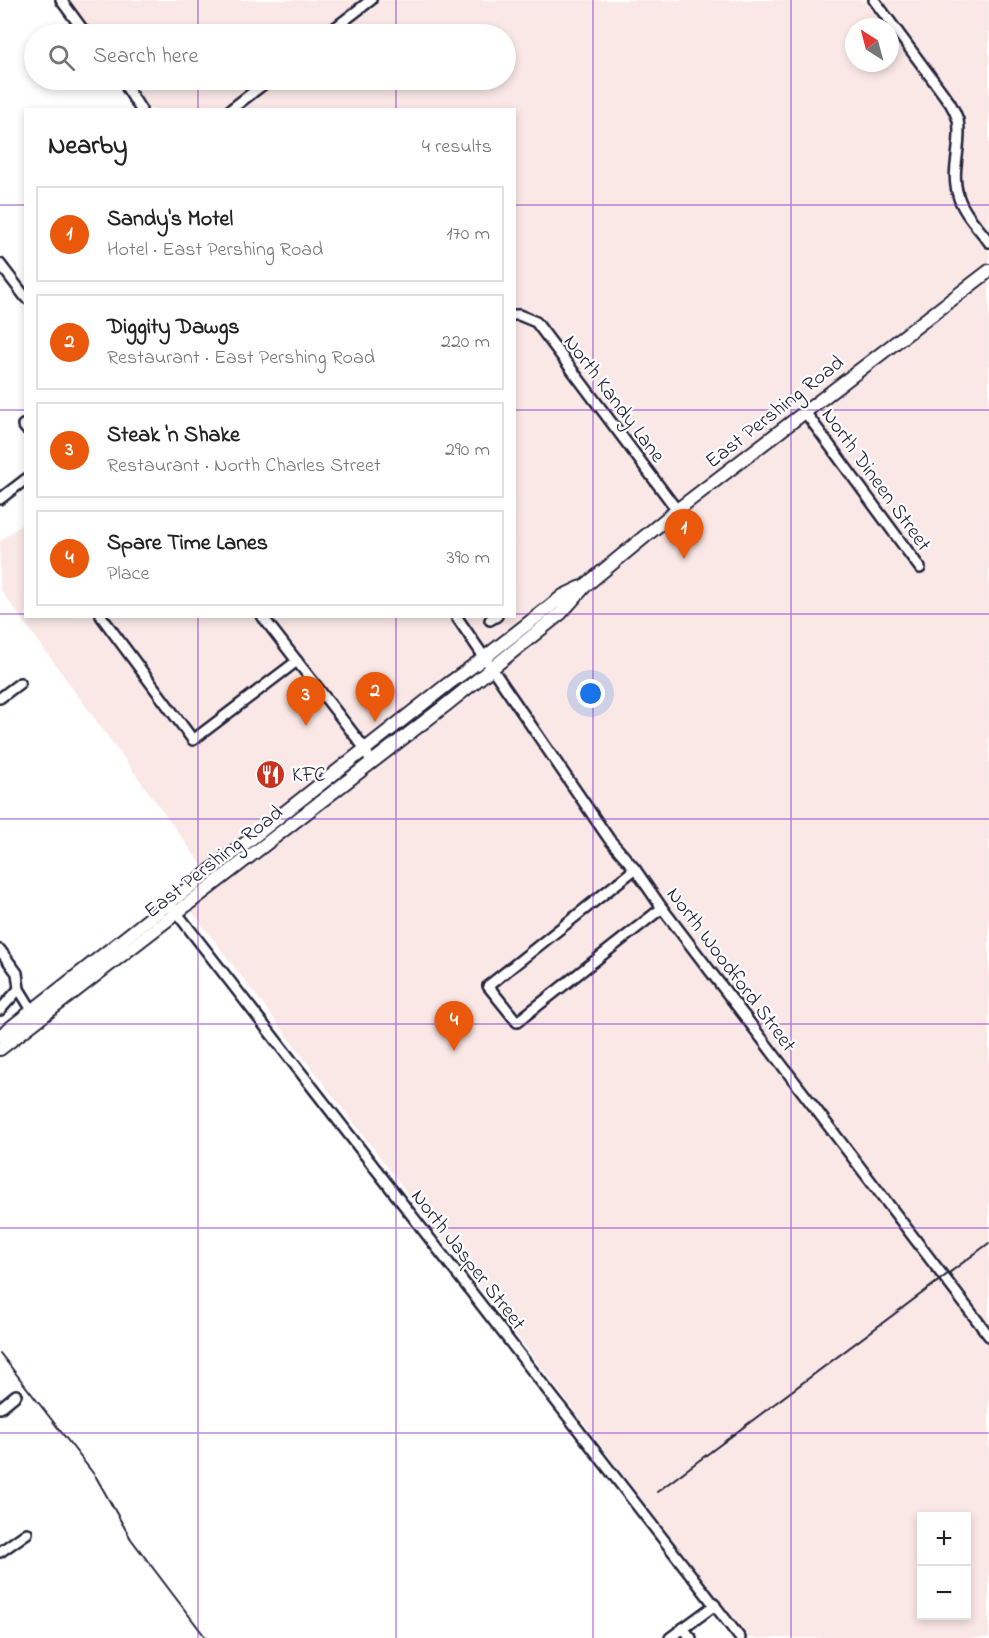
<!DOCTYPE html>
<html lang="en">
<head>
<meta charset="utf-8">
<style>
  :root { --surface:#fff; --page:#f2f2f2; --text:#222; --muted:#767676; --line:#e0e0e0; --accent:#ea580c }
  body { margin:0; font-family:"Indie Flower",sans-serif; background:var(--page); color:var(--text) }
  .controls { position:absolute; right:18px; bottom:18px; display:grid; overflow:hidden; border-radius:0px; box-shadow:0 3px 9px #0003 }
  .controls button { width:54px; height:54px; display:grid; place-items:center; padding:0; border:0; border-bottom:2px solid var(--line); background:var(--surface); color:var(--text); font:30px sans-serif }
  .compass { position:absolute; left:845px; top:18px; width:54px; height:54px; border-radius:50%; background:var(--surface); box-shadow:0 3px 9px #0003; rotate:324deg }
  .you { position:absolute; left:591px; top:694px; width:21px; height:21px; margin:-15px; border:4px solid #fff; border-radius:50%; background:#1a73e8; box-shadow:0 0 0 9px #1a73e833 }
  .badge { display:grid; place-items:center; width:39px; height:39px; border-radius:50%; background:var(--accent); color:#fff; font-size:20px; font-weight:700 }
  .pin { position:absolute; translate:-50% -50px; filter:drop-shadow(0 2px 3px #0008) }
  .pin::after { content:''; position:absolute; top:32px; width:21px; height:18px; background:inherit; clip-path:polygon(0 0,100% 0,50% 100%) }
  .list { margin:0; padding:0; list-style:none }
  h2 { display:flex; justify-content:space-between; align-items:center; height:78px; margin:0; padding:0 24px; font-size:26px }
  h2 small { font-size:20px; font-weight:400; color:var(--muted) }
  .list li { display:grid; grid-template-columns:39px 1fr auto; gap:18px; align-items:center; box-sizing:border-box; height:96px; margin:0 12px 12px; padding:0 12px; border:2px solid var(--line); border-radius:0px }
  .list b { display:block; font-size:22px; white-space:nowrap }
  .list p { margin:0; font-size:20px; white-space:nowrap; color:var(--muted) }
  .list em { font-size:20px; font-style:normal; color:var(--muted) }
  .icon { flex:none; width:33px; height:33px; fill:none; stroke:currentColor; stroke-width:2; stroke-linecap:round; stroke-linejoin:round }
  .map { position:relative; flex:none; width:989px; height:1638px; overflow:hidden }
  .search { position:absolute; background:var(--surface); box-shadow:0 3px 9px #0003; left:24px; top:24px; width:492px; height:66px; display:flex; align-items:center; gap:15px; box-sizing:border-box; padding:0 21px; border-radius:33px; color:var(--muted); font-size:22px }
  .panel { position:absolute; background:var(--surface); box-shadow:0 3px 9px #0003; left:24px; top:108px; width:492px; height:510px; border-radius:0px }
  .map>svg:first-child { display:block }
  .built { fill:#fae8e6; fill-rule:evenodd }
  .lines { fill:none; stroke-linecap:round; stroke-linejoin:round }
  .minor-casing { stroke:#22223b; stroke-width:14 }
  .major-casing { stroke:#22223b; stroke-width:16 }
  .minor { stroke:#fff; stroke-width:9 }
  .major { stroke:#fff; stroke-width:12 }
  .rail { stroke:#22223b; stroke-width:2 }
  .grid { fill:none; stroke:#7b2cbf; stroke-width:1.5; stroke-opacity:0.55 }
  .labels { text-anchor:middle; stroke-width:4.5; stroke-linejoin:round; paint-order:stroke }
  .street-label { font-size:21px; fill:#22223b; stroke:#fff }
  .poi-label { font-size:21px; fill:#22223b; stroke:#fff; text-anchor:start }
</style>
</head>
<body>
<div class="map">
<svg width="989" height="1638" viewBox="0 0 989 1638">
  <rect width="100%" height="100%" fill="#fff"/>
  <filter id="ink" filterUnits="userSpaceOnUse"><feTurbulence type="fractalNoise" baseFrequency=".0167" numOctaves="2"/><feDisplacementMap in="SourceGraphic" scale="12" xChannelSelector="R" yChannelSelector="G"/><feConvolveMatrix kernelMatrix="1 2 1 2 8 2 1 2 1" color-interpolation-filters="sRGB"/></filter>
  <g filter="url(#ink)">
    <path class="built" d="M62,0h927v1638h-241l-561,-733 28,-22 -215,-294v-48l25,-19 1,94h488v-506l-371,-1 -21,-29h384v-46h-420zM854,27h36v36h-36zM922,1516h44v100h-44z"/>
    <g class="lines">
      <defs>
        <g id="minor">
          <path d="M61,0l25,34"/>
          <path d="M874,0l76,103c3,5 6,11 8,17 5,25 -8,50 0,75 5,18 20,32 31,47"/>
          <path d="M327,34l44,-34"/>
          <path d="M122,80l19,30"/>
          <path d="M230,110l39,-30"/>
          <path d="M0,264l26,34"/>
          <path d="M514,315h5l17,7 141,188"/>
          <path d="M805,412l115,156"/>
          <path d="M23,425l3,4"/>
          <path d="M0,499l26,-20"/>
          <path d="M101,616l92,124 104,-79"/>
          <path d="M262,616l104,134 5,13"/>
          <path d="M456,616l153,223 26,30 27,39 327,428"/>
          <path d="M490,620l7,-4"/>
          <path d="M0,698l20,-15"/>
          <path d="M635,869l-147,117 29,36 145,-114"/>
          <path d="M173,908l567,730"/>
          <path d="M0,950l17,23 2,16 16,26"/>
          <path d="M0,1010l19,-21"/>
          <path d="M0,1408l16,-13"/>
          <path d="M0,1552l27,-19"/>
          <path d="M683,1628l8,10"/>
          <path d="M670,1638l45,-33"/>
        </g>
        <g id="major">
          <path d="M0,1036l448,-352 36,-26 79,-62 19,-9"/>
          <path d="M0,1049l446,-344 115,-92 25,-28 91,-75 312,-239"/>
        </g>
      </defs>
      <use href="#minor" class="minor-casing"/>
      <use href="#major" class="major-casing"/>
      <use href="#minor" class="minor"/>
      <use href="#major" class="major"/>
      <g class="rail">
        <path d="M0,1353l96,124 35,62 75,99"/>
        <path d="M657,1492l332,-249"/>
      </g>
    </g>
  </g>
  <path class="grid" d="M198,0v34M396,0v34M593,0v1638M791,0v1638M198,80v30M396,80v30M0,205h26M514,205h475M0,410h26M514,410h475M0,614h26M514,614h475M198,616v1022M396,616v1022M0,819h989M0,1024h989M0,1228h989M0,1433h989"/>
  <defs>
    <symbol id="restaurant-disc" viewBox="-11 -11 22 22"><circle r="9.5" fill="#c8321e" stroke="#fff"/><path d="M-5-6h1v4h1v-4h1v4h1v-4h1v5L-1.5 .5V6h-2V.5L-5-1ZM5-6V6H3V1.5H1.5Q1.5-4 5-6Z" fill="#fff"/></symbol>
  </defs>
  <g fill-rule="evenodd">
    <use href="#restaurant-disc" x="254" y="758" width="33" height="33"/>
  </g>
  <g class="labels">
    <g class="street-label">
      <text transform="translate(615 398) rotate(53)" y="7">North Kandy Lane</text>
      <text transform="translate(774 411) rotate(-38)" y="7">East Pershing Road</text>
      <text transform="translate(877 479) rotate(54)" y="7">North Dineen Street</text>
      <text transform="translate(213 861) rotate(-38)" y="7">East Pershing Road</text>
      <text transform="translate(732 969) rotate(53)" y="7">North Woodford Street</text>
      <text transform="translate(469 1259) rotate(52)" y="7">North Jasper Street</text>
    </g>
    <g class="poi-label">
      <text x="292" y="781">KFC</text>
    </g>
  </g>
</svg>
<div class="controls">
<button>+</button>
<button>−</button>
</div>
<svg class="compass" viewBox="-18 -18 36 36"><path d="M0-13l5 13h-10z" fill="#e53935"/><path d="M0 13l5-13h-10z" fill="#767676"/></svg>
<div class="you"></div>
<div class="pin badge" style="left:684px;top:559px">1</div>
<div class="pin badge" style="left:375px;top:722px">2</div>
<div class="pin badge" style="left:306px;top:726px">3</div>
<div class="pin badge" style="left:454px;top:1051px">4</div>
<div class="search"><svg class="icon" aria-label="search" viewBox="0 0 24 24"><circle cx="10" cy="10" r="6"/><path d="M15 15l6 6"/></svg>Search here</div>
<section class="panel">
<h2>Nearby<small>4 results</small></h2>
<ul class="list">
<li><span class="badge">1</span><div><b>Sandy's Motel</b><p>Hotel · East Pershing Road</p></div><em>170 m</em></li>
<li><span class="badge">2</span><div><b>Diggity Dawgs</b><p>Restaurant · East Pershing Road</p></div><em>220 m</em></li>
<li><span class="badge">3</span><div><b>Steak 'n Shake</b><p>Restaurant · North Charles Street</p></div><em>290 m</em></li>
<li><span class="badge">4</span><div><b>Spare Time Lanes</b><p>Place</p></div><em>390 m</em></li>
</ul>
</section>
</div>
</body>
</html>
